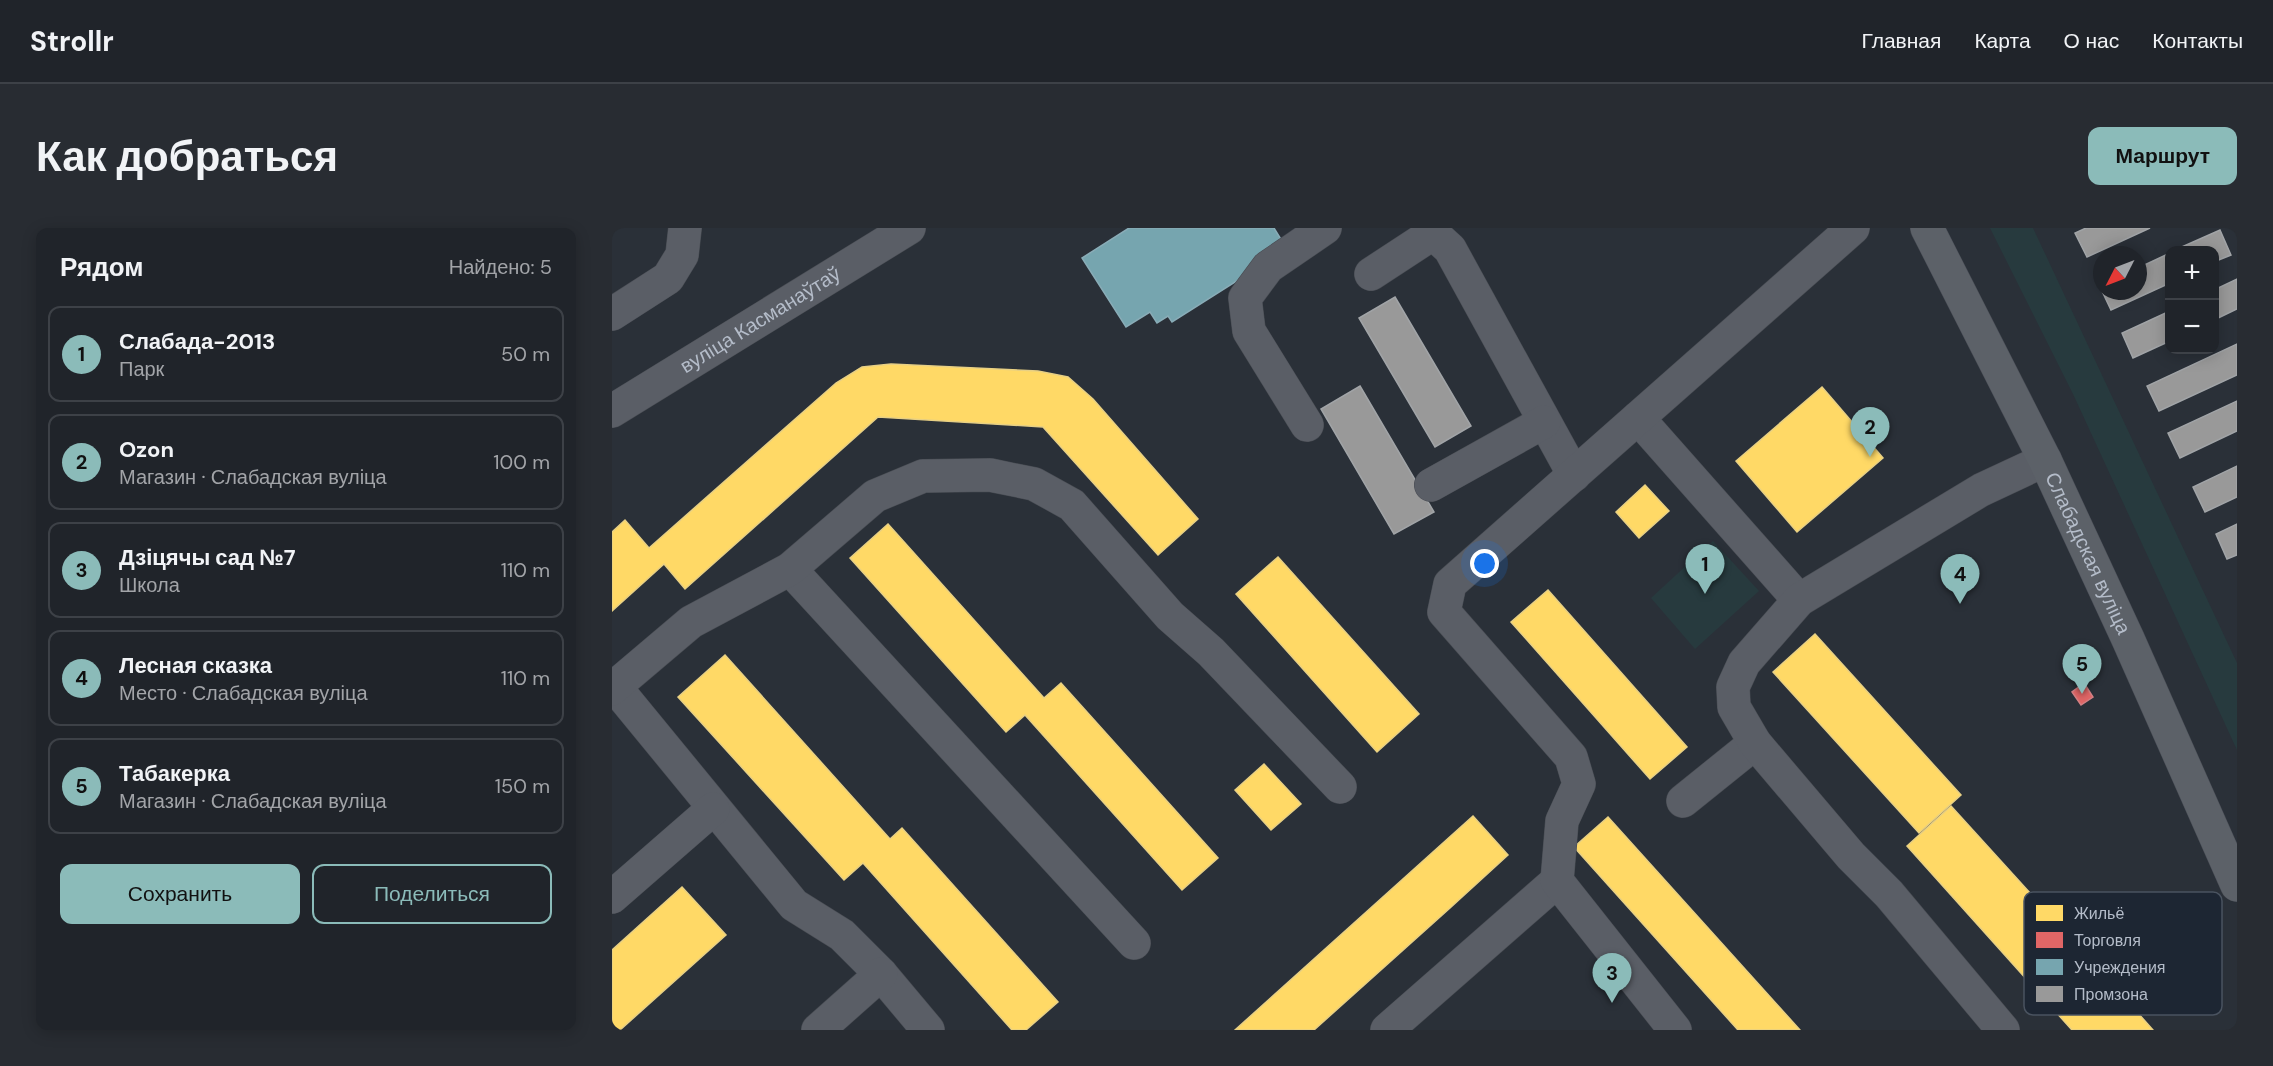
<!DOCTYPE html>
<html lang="ru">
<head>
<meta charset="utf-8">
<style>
  :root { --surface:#20242a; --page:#282c32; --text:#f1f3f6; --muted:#a2a4a8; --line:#3d4147; --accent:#8bbbb9 }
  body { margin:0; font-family:"DM Sans",sans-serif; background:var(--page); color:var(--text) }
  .controls { position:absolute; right:18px; top:18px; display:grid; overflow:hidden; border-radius:12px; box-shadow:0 3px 15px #0003 }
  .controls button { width:54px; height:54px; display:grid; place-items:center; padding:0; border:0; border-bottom:2px solid var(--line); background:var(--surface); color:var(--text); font:30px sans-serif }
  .compass { position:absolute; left:1481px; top:18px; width:54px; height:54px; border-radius:50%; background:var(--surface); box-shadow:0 3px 15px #0003; rotate:228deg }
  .you { position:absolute; left:873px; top:336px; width:21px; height:21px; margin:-15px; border:4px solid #fff; border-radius:50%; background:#1a73e8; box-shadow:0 0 0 9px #1a73e833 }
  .badge { display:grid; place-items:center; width:39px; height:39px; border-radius:50%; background:var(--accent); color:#111; font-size:20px; font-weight:700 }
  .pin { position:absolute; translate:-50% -50px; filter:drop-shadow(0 2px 3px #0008) }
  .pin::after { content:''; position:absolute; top:32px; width:21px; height:18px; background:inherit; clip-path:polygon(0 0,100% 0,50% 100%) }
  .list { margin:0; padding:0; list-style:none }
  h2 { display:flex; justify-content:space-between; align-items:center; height:78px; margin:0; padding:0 24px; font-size:26px }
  h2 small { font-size:20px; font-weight:400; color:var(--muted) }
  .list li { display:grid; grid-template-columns:39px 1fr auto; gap:18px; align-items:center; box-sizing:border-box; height:96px; margin:0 12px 12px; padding:0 12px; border:2px solid var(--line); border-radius:12px }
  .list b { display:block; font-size:22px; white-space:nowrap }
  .list p { margin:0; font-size:20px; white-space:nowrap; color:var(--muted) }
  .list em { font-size:20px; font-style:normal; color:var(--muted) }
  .actions { display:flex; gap:12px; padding:18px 24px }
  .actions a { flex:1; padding:14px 0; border:2px solid var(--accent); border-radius:12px; text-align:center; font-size:21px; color:var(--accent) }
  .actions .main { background:var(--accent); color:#111 }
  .map { position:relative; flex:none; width:1625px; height:802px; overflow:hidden; border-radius:12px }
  header { display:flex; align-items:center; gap:36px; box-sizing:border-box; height:84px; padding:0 30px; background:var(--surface); border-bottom:2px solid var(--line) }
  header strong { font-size:28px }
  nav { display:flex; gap:33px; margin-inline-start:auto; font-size:21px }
  .intro { display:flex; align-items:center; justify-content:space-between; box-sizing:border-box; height:144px; padding:0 36px }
  h1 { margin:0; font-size:42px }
  .button { padding:15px 27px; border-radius:12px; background:var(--accent); color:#111; font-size:21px; font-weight:700 }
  main { display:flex; gap:36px; padding:0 36px }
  aside { flex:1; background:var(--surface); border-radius:12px; box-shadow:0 3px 15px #0003 }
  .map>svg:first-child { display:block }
  .green { fill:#273a3e }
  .homes { fill:#ffd966; stroke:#e8d084; stroke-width:1.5 }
  .shops { fill:#e06666; stroke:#d38084; stroke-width:1.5 }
  .public { fill:#76a5af; stroke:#89acb7; stroke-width:1.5 }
  .industry { fill:#999; stroke:#a1a4a7; stroke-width:1.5 }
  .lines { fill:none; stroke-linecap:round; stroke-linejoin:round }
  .minor-casing { stroke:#484c53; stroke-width:34 }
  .major-casing { stroke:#484c55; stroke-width:34 }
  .minor { stroke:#5a5e66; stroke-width:33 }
  .major { stroke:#5c6168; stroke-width:33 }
  .labels { text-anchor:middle; stroke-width:6; stroke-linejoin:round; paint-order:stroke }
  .street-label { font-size:20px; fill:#b4bcc9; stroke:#1d2633 }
  .key { fill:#1d2633; stroke:#4a5360; stroke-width:1.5 }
  .key-label { font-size:16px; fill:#b4bcc9 }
</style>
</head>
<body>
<header>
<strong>Strollr</strong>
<nav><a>Главная</a><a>Карта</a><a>О нас</a><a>Контакты</a></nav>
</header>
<div class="intro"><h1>Как добраться</h1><a class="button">Маршрут</a></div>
<main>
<aside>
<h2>Рядом<small>Найдено: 5</small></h2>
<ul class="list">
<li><span class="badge">1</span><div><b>Слабада-2013</b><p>Парк</p></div><em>50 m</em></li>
<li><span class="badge">2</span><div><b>Ozon</b><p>Магазин · Слабадская вуліца</p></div><em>100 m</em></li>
<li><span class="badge">3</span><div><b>Дзіцячы сад №7</b><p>Школа</p></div><em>110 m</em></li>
<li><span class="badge">4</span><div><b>Лесная сказка</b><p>Место · Слабадская вуліца</p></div><em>110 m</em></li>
<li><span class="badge">5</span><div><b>Табакерка</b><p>Магазин · Слабадская вуліца</p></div><em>150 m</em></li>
</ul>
<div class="actions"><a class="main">Сохранить</a><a>Поделиться</a></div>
</aside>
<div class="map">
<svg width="1625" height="802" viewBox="0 0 1625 802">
  <rect width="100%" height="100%" fill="#2a3038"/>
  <g class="green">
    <path d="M1378,0h43l204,435v87l-164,-356z"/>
    <path d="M1101,313l46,50 -64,58 -44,-51z"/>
  </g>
  <g class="homes">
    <path d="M279,136l147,7 30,6 25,22 105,120 -40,36 -115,-128 -165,-10 -193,172 -21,-25 -52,47v-79l13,-12 24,28 187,-165 26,-16z"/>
    <path d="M1210,159l61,71 -86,74 -61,-71z"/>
    <path d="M1033,257l24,26 -30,27 -23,-26z"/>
    <path d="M276,296l156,174 17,-15 157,175 -36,32 -157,-175 -19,17 -156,-174z"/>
    <path d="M666,329l141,157 -42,38 -141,-158z"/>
    <path d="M936,362l139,157 -37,32 -139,-157z"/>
    <path d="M1203,406l146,161 -42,38 -146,-161z"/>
    <path d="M113,427l165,184 12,-11 156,174 -32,28h-14l-149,-167 -19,17 -166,-183z"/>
    <path d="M652,536l37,40 -30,26 -36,-40z"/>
    <path d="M1339,578l130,143 72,81h-81l-165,-184z"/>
    <path d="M861,588l35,39 -58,53 -136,122h-79z"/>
    <path d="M996,589l192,213h-62l-164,-183z"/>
    <path d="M70,659l44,48 -106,95h-8v-80z"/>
  </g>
  <path class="shops" d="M1472,455l9,14 -12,8 -9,-13z"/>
  <path class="public" d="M517,0h145l13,21 -115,73 -4,-6 -11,7 -7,-11 -24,15 -44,-69z"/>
  <g class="industry">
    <path d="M1474,0h64l-63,29 -12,-24z"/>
    <path d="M1608,2l11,25 -17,7v-12h-39z"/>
    <path d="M1558,25v30l-59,27 -9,-19h36v-23z"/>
    <path d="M1625,51v30l-23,11v-30z"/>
    <path d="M783,69l76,129 -36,21 -76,-129z"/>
    <path d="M1558,83v30l-37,17 -11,-25z"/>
    <path d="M1625,116v31l-78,36 -12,-25z"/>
    <path d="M748,158l74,126 -40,22 -73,-125z"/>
    <path d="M1625,173v30l-57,27 -12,-25z"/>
    <path d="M1625,238v31l-32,15 -12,-25z"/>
    <path d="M1625,296v31l-10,4 -11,-25z"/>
  </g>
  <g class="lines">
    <defs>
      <g id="minor">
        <path d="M759,46l58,-38 10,3 11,10 124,226"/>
        <path d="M0,86l56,-36 14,-23 3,-27"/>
        <path id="s1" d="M0,183l297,-183"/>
        <path d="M1026,190l161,182"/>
        <path d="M695,197l-58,-94 -4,-33 23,-31 57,-39"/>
        <path d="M819,257l113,-63"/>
        <path d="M178,341l344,374"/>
        <path d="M4,460l178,217 48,30 39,39 47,56"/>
        <path d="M0,461l79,-67 99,-53 85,-73 48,-20 67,-1 44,9 38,21 98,111 41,36 129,135"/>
        <path d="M1071,573l72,-58"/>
        <path d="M0,669l101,-88"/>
        <path d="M206,802l63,-56"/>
        <path d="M775,802l170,-149"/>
        <path d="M1063,802l-118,-149 5,-60 17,-37 -8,-27 -127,-145 6,-28 403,-356"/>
        <path d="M1391,802l-114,-136 -38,-38 -96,-113 -21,-36 -1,-20 11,-24 55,-63 182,-110 64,-30"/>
      </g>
      <g id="major">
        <path id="s2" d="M1315,0l118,232 83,179 109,246"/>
      </g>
    </defs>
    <use href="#minor" class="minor-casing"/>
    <use href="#major" class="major-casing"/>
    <use href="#minor" class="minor"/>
    <use href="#major" class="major"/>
  </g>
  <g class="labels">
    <g class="street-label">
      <text dy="7" stroke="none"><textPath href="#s1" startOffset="174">вуліца Касманаўтаў</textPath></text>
      <text dy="7" stroke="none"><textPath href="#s2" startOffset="363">Слабадская вуліца</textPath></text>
    </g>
  </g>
  <rect x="1412" y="664" width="198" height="123" rx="9" class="key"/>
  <rect x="1424" y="677" width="27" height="16" fill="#ffd966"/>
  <rect x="1424" y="704" width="27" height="16" fill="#e06666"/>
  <rect x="1424" y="731" width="27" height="16" fill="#76a5af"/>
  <rect x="1424" y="758" width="27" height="16" fill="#999"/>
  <g class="key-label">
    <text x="1462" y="691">Жильё</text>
    <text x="1462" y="718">Торговля</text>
    <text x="1462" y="745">Учреждения</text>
    <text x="1462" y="772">Промзона</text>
  </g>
</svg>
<div class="controls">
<button>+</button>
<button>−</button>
</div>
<svg class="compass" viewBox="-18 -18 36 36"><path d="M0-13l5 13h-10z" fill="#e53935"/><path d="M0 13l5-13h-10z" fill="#a2a4a8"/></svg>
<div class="you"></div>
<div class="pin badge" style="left:1093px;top:366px">1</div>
<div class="pin badge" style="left:1258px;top:229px">2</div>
<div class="pin badge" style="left:1000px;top:775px">3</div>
<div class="pin badge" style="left:1348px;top:376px">4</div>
<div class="pin badge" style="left:1470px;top:466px">5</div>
</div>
</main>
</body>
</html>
